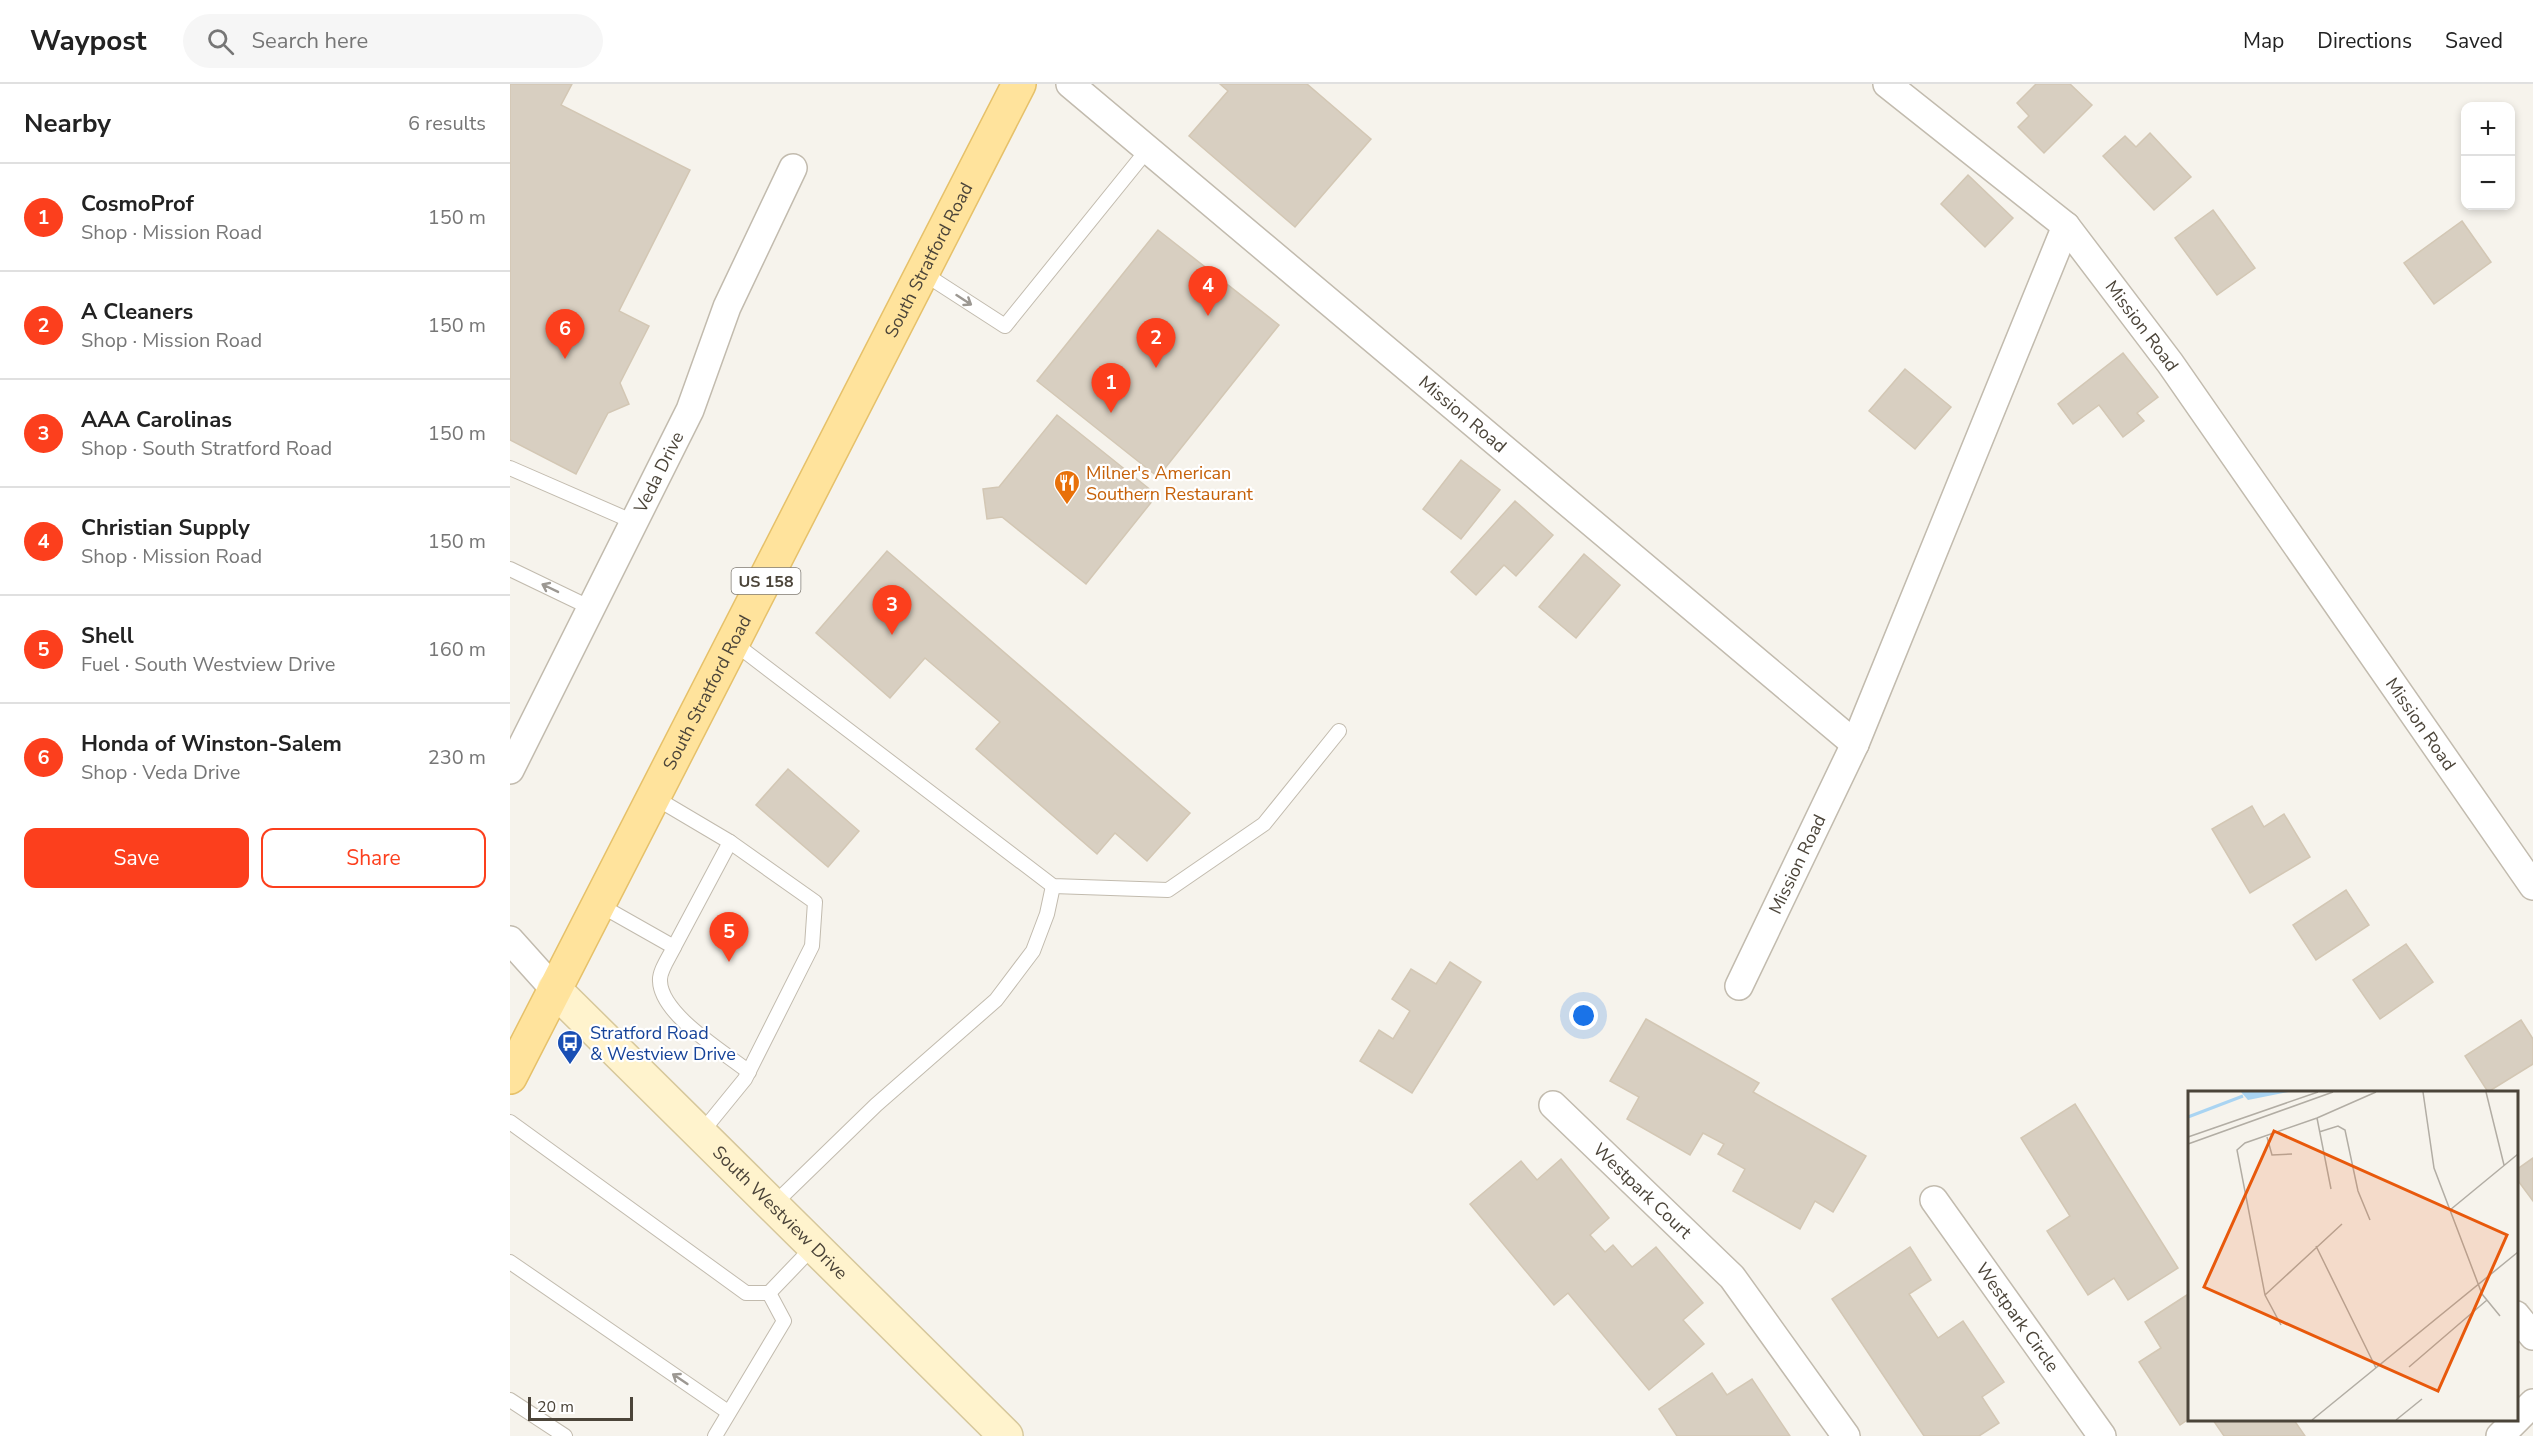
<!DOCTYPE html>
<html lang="en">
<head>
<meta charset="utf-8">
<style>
  :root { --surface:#fff; --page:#f6f6f6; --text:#222; --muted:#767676; --line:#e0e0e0; --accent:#fc3f1d }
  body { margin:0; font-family:"Nunito Sans",sans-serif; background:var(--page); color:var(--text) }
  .controls { position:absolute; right:18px; top:18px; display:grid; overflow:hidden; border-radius:12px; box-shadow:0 3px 9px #0003 }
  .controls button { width:54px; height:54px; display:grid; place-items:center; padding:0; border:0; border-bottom:2px solid var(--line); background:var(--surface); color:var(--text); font:30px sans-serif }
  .scale { position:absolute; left:18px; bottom:15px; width:105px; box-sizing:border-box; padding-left:6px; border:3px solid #4b4439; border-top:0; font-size:16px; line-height:21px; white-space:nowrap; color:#4b4439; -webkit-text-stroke:4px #fff; paint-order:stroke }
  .you { position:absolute; left:1074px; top:932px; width:21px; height:21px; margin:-15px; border:4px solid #fff; border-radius:50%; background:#1a73e8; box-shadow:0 0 0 9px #1a73e833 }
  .badge { display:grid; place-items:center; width:39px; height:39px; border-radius:50%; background:var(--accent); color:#fff; font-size:20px; font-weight:700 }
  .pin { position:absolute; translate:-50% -50px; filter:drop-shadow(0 2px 3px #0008) }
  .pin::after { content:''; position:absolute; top:32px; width:21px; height:18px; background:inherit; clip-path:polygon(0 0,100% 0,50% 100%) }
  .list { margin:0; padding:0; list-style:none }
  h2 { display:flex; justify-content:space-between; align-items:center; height:78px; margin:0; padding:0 24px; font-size:26px }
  h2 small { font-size:20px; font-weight:400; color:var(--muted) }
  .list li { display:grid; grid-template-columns:39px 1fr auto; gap:18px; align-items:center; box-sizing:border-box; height:108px; padding:0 24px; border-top:2px solid var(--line) }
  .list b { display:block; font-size:22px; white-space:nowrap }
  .list p { margin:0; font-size:20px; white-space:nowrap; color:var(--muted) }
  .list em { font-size:20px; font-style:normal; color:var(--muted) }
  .actions { display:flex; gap:12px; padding:18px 24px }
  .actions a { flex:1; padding:14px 0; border:2px solid var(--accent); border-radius:12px; text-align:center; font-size:21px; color:var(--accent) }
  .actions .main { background:var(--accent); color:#fff }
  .icon { flex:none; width:33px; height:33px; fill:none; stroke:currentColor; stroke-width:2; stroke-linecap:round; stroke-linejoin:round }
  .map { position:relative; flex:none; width:2023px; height:1352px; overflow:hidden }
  header { display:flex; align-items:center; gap:36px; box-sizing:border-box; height:84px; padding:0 30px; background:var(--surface); border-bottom:2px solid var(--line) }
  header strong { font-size:28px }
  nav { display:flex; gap:33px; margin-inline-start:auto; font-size:21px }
  .search { width:420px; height:54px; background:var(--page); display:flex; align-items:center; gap:15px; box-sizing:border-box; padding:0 21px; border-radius:33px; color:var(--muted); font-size:22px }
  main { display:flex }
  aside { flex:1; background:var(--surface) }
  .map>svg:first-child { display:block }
  .building { fill:#d8cfc1; stroke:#d3c7b4; stroke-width:1.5 }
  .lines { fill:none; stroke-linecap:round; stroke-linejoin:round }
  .lane-casing { stroke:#c2bbae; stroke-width:16 }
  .street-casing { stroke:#c2bbae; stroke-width:30 }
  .secondary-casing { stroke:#d6c79b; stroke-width:36 }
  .primary-casing { stroke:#e6c16a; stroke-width:36 }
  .lane { stroke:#fff; stroke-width:14 }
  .street { stroke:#fff; stroke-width:27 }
  .secondary { stroke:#fff3cd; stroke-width:33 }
  .primary { stroke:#ffe39c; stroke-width:33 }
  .oneway { stroke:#9c9892 }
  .labels { text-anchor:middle; stroke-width:4.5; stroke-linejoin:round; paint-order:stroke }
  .shield { fill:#fff; stroke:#817c74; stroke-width:1.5 }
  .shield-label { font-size:16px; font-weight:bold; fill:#4b4439 }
  .street-label { font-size:18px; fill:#4b4439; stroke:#fff }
  .food-label { font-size:18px; fill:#c56008; stroke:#fff; text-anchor:start }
  .transit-label { font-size:18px; fill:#164399; stroke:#fff; text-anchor:start }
  .inset-river { fill:none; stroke:#a9d4f2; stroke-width:3 }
  .inset-road { fill:none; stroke:#b2ada4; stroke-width:1.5 }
  .view { fill:#e8590c; fill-opacity:0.15; stroke:#e8590c; stroke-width:3 }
  .inset-edge { fill:none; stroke:#4b4439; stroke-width:3 }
</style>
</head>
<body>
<header>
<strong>Waypost</strong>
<div class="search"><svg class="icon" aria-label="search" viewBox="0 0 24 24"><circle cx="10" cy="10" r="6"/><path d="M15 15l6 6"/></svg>Search here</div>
<nav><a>Map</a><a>Directions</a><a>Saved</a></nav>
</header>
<main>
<aside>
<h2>Nearby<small>6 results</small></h2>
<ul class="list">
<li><span class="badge">1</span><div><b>CosmoProf</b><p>Shop · Mission Road</p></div><em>150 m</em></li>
<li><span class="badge">2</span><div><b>A Cleaners</b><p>Shop · Mission Road</p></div><em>150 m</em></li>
<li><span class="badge">3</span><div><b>AAA Carolinas</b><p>Shop · South Stratford Road</p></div><em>150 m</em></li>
<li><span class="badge">4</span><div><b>Christian Supply</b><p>Shop · Mission Road</p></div><em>150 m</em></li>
<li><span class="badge">5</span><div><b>Shell</b><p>Fuel · South Westview Drive</p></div><em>160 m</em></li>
<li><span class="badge">6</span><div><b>Honda of Winston-Salem</b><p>Shop · Veda Drive</p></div><em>230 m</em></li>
</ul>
<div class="actions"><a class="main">Save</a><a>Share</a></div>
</aside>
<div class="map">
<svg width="2023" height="1352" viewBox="0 0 2023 1352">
  <rect width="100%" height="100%" fill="#f6f3ec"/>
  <g class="building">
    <path d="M0,0h62l-11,21 129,65 -71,141 30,15 -29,57 9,21 -21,9 -32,61 -66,-34z"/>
    <path d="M710,0h87l64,55 -76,88 -106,-91 39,-45z"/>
    <path d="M1526,0h34l22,21 -48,48 -26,-26 11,-11 -12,-13z"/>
    <path d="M1640,49l41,44 -37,33 -51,-54 22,-20 11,11z"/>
    <path d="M1458,91l45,43 -28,29 -44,-43z"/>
    <path d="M1703,126l42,58 -38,27 -42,-57z"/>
    <path d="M1952,137l29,41 -57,42 -30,-41z"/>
    <path d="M648,146l121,95 -121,152 -121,-96z"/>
    <path d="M1613,269l35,44 -21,16 7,8 -21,16 -24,-32 -26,19 -15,-20z"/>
    <path d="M1395,285l46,38 -36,42 -46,-38z"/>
    <path d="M547,331l100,80 -71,89 -84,-67 -15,2 -4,-30 16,-2z"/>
    <path d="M951,376l39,30 -39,49 -38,-30z"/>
    <path d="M1005,417l38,34 -37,41 -12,-11 -28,30 -25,-23z"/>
    <path d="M377,467l303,262 -43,48 -32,-28 -18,21 -121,-105 24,-27 -75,-64 -35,40 -74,-65z"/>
    <path d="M1074,470l36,31 -44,53 -37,-31z"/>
    <path d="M278,685l71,62 -31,36 -72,-62z"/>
    <path d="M1742,722l12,21 20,-13 26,43 -60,36 -38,-64z"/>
    <path d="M1836,806l23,35 -53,35 -23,-35z"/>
    <path d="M1896,860l27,38 -53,37 -27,-39z"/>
    <path d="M940,878l31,20 -69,111 -52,-32 19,-31 14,9 17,-28 -18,-12 19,-30 25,15z"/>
    <path d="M1136,935l113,64 -6,9 113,64 -33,56 -18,-11 -15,28 -67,-38 12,-22 -27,-15 6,-10 -21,-11 -13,22 -63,-36 12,-22 -29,-16z"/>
    <path d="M2011,936l12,19v25l-45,28 -23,-36z"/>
    <path d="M1565,1020l103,164 -50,32 -14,-22 -26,17 -41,-64 23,-15 -49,-78z"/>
    <path d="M2023,1074v43l-17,-23v-8z"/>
    <path d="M1051,1075l48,59 -19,17 15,17 8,-7 19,22 24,-20 47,56 -20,17 21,24 -55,46 -81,-97 -14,12 -84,-101 51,-43 16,19z"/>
    <path d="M1400,1163l21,33 -22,14 29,44 25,-17 41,61 -22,15 17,26 -20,13h-55l-92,-137z"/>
    <path d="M1680,1209v125l-10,7 -41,-63 22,-14 -16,-26z"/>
    <path d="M1202,1289l15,22 25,-16 38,57h-113l-18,-27z"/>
    <path d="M1703,1336h81l11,16h-81z"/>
  </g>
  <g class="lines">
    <defs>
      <g id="lane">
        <path d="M413,189l82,53 143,-177"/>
        <path d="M0,384l124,54"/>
        <path d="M0,485l81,39"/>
        <path d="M224,559l319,243 115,4 96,-66 75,-93"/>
        <path d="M88,820l76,43 56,-105 -76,-45"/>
        <path d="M164,863c-4,9 -15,24 -14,34 1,34 64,71 89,91"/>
        <path d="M0,1038l236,171h23l45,-47"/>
        <path d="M191,1049l44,-54 67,-133 3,-44 -85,-60"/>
        <path d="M263,1121l103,-100 120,-105 37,-49 14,-37 6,-28"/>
        <path d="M0,1178l218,150"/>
        <path d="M0,1316l55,36"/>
        <path d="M205,1352l69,-115 -15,-28"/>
      </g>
      <g id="street">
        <path id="s1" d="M560,0l785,660"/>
        <path id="s2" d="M1377,0l179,142 104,137 363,523"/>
        <path id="s3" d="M0,686l180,-360 37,-103 66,-139"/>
        <path d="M0,856l44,49"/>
        <path id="s4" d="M1229,902l116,-242 211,-518"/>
        <path id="s5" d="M1043,1021l179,172 114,159"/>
        <path id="s6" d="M1424,1116l168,236"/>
        <path d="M2006,1231l17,21"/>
        <path d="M1990,1352l33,-33"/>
      </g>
      <g id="secondary">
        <path id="s7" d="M44,905l452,447"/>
      </g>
      <g id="primary">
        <path id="s8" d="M0,993l509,-993"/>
      </g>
    </defs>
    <use href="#lane" class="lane-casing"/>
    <use href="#street" class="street-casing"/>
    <use href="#secondary" class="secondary-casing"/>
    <use href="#primary" class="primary-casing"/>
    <use href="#lane" class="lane"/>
    <use href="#street" class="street"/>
    <use href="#secondary" class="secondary"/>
    <use href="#primary" class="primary"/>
  </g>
  <defs><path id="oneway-shaft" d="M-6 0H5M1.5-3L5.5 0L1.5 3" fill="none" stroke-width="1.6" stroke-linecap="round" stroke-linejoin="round" transform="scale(1.5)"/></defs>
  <g class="oneway">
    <use href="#oneway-shaft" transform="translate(454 216) rotate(33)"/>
    <use href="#oneway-shaft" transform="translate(40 504) rotate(-154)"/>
    <use href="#oneway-shaft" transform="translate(170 1295) rotate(-146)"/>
  </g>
  <defs>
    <symbol id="restaurant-pin" viewBox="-11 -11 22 30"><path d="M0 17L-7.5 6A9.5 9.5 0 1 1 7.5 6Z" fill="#e8710a" stroke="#fff"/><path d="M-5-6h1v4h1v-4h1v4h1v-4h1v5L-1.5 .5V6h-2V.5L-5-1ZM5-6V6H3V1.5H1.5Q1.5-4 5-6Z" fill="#fff"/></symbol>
    <symbol id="bus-pin" viewBox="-11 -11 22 30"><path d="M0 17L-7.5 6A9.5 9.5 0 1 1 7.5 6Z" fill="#1a4fb4" stroke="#fff"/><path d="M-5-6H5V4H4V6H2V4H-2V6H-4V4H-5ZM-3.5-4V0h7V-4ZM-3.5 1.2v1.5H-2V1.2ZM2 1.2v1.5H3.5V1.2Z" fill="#fff"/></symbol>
  </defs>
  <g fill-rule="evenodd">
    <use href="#restaurant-pin" x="542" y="384" width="30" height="40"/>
    <use href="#bus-pin" x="45" y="944" width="30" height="40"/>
  </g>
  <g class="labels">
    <rect class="shield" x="221.5" y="484" width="69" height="26" rx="4.5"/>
    <g class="shield-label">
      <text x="256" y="503">US 158</text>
    </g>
    <g class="street-label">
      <text dy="6" stroke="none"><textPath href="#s8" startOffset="918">South Stratford Road</textPath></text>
      <text dy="6" stroke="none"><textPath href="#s2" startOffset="354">Mission Road</textPath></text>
      <text dy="6" stroke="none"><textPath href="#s1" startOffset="513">Mission Road</textPath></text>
      <text dy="6" stroke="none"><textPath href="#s3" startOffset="333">Veda Drive</textPath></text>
      <text dy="6" stroke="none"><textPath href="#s8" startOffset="432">South Stratford Road</textPath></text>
      <text dy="6" stroke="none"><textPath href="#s2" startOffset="840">Mission Road</textPath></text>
      <text dy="6" stroke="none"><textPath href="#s4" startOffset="135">Mission Road</textPath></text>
      <text dy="6" stroke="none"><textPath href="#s5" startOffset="124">Westpark Court</textPath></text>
      <text dy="6" stroke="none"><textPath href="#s7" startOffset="318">South Westview Drive</textPath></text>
      <text dy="6" stroke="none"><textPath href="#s6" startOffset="144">Westpark Circle</textPath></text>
    </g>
    <g class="food-label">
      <text x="576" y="395">Milner's American<tspan x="576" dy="21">Southern Restaurant</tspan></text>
    </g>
    <g class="transit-label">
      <text x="80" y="955">Stratford Road<tspan x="80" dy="21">&amp; Westview Drive</tspan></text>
    </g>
  </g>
  <g transform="translate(1678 1007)">
    <rect width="330" height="330" fill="#f6f3ec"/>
    <path d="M53,1h47l-40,8z" fill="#a9d4f2"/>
    <path class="inset-river" d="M0,26l55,-21"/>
    <path class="inset-road" d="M235,1l11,76 48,126 18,22M298,1l18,73M129,27l14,71M131,41l19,-6 7,4 13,61 12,29M0,46l130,-45M79,46l5,18 20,-1M0,53l145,-52M262,119l68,-56M128,155l60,122M77,204l77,-71M93,234l-16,-30 -28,-145 8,-7 72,-25 59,-26M221,276l78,-67M124,329l206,-168M208,329l26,-21"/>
    <path class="view" d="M86,40l233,104 -69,156 -234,-104z"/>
    <rect width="330" height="330" class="inset-edge"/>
  </g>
</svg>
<div class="controls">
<button>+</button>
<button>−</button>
</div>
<div class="scale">20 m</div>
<div class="you"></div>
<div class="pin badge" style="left:601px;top:329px">1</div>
<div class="pin badge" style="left:646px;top:284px">2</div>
<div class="pin badge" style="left:382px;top:551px">3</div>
<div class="pin badge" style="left:698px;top:232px">4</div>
<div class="pin badge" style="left:219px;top:878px">5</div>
<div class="pin badge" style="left:55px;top:275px">6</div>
</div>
</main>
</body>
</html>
